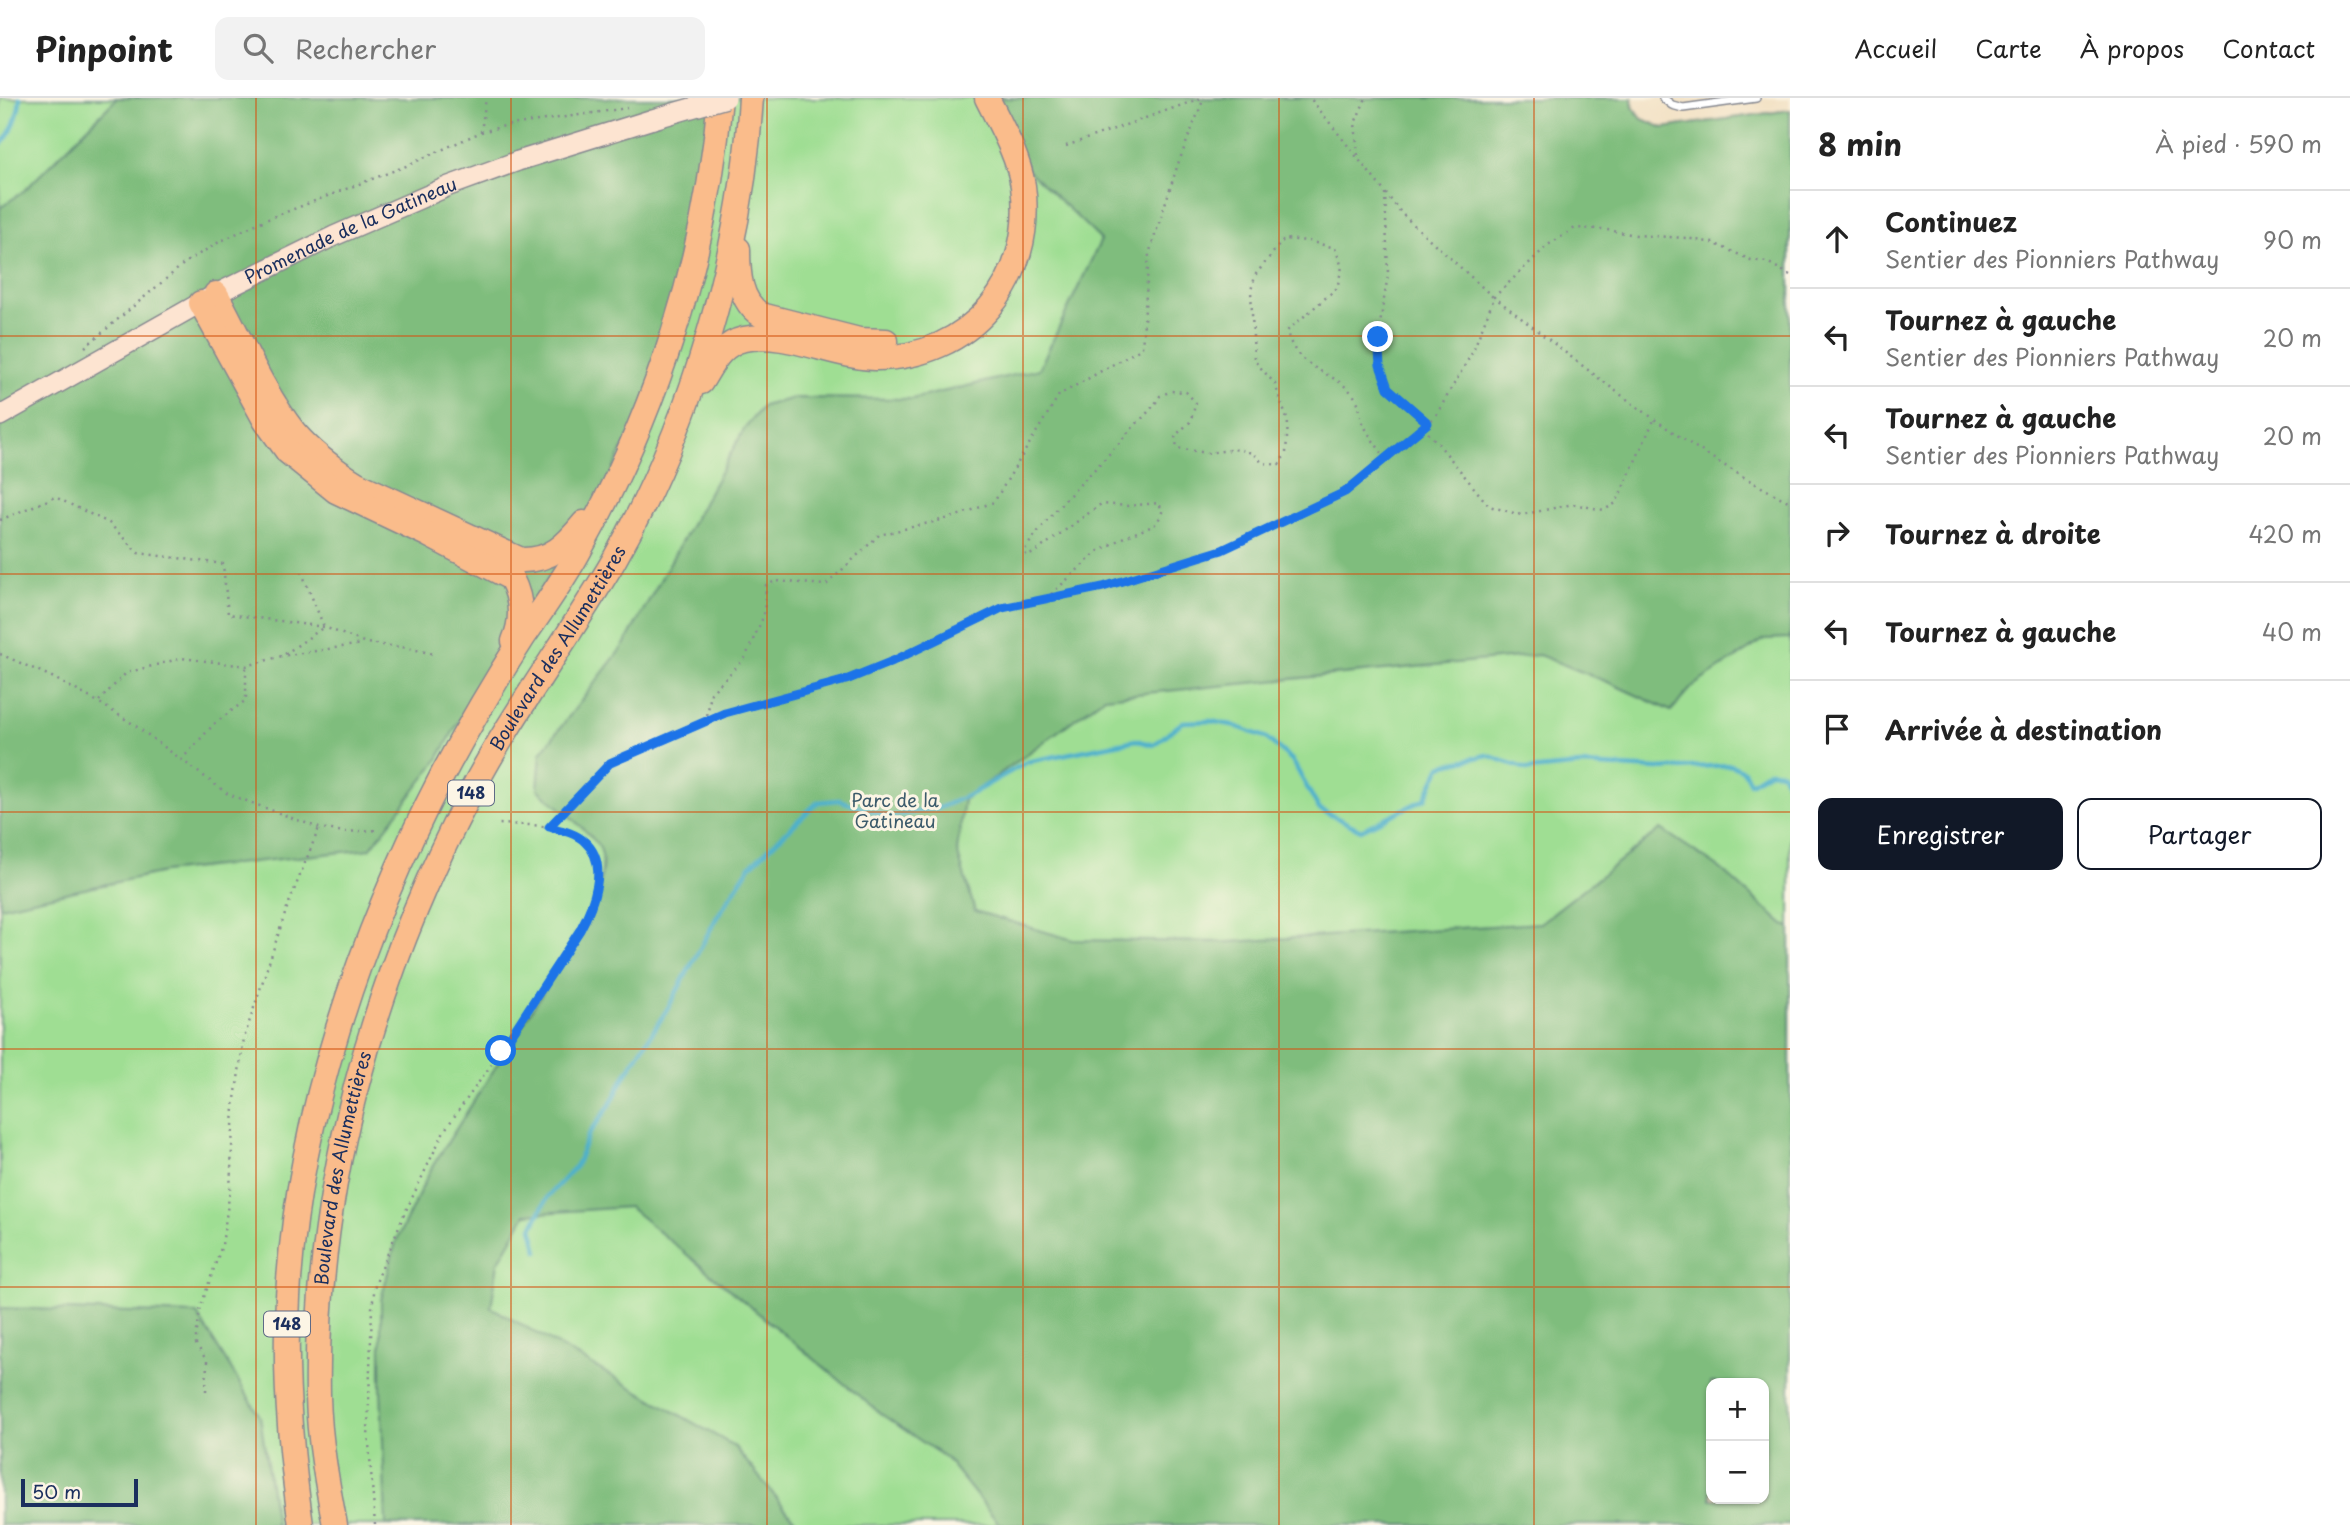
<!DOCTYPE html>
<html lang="fr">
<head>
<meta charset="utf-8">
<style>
  :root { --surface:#fff; --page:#f2f2f2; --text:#222; --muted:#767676; --line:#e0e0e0; --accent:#111827 }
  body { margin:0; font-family:"Playpen Sans",sans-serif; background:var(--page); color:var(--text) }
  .controls { position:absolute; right:21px; bottom:21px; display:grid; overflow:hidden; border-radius:14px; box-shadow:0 2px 5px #0004 }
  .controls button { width:63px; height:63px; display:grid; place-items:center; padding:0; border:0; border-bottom:2px solid var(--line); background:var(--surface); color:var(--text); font:35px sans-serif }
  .scale { position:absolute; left:21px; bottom:18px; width:117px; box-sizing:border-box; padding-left:7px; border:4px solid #1b2f5e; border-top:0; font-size:19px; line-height:24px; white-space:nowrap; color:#1b2f5e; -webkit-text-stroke:5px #fcf5e5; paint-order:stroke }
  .stop { position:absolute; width:21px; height:21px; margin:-16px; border:5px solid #1a73e8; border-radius:50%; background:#fff }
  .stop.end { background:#1a73e8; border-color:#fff; box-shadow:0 2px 7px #0008 }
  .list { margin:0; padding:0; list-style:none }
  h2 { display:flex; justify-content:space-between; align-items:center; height:91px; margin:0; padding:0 28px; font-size:30px }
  h2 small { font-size:23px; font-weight:400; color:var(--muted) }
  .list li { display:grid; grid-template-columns:46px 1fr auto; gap:21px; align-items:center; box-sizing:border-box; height:98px; padding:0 28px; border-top:2px solid var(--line) }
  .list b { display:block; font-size:26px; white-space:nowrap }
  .list p { margin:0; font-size:23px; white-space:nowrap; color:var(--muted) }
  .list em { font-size:23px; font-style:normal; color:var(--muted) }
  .actions { display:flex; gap:14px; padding:21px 28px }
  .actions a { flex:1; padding:16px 0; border:2px solid var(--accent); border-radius:14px; text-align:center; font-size:24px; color:var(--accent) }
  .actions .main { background:var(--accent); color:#fff }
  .icon { flex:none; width:38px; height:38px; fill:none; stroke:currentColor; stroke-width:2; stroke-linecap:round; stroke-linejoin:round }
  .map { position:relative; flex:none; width:1790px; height:1427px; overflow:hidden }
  header { display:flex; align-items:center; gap:42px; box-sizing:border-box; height:98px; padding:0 35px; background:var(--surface); border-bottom:2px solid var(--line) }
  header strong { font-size:33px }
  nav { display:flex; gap:38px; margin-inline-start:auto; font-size:24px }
  .search { width:490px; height:63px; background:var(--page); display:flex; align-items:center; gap:18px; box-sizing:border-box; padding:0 24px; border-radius:14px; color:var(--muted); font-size:26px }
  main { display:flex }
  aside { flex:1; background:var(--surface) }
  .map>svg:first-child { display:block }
  .green { fill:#9fde93; stroke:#5d8678; stroke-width:2; fill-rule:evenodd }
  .forest { fill:#7fbd7d; stroke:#4d766e; stroke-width:2; fill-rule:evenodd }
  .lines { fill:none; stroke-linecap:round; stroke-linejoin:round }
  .stream { stroke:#4db0cc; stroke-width:4.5 }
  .lane-casing { stroke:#868890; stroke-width:10 }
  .secondary-casing { stroke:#868890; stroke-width:22 }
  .highway-casing { stroke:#868890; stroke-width:27 }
  .path { stroke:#868890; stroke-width:2.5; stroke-dasharray:2 5; stroke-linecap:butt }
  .lane { stroke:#fff; stroke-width:7 }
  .secondary { stroke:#fde4d1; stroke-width:19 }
  .highway { stroke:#fabc8b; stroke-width:24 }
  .secondary-bridge-casing { stroke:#868890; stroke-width:22; stroke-linecap:butt }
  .secondary-bridge { stroke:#fde4d1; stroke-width:19 }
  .route { stroke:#1a73e8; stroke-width:9 }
  .grid { fill:none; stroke:#d45514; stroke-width:2; stroke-opacity:0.55 }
  .labels { text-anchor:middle; stroke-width:6; stroke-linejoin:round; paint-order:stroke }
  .shield { fill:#fcf5e5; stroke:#5e6a86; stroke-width:2 }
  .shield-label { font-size:16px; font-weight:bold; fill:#1b2f5e }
  .street-label { font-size:18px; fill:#1b2f5e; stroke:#fcf5e5 }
  .park-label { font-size:18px; fill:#3c5b6b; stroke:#fcf5e5 }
</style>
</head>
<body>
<header>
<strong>Pinpoint</strong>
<div class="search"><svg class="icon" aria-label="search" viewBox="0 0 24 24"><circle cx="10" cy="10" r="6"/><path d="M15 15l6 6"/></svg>Rechercher</div>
<nav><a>Accueil</a><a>Carte</a><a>À propos</a><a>Contact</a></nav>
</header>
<main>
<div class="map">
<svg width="1790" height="1427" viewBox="0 0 1790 1427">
  <rect width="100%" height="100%" fill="#fcf5e5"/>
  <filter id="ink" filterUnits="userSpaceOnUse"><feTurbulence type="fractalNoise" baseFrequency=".0143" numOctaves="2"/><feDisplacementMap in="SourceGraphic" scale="14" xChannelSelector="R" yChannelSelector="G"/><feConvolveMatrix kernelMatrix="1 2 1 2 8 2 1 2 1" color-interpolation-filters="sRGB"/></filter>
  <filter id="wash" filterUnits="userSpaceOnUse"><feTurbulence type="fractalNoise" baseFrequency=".00686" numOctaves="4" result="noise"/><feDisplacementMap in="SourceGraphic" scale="28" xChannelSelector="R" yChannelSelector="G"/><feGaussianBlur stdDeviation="1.57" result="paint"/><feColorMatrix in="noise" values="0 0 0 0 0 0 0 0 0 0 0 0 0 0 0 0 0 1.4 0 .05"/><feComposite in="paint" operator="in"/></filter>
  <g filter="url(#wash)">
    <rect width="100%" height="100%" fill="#f2e0c2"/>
    <path class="green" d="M0,0h1632l1,9 9,12 21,9 127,-18v1415h-1790zM1711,1285h53v116h-53z"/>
    <g class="forest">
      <path d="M117,0h606l-75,299 -59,123 -94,136 -58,105 -67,88 -206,23 -164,35v-699l26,-19z"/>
      <path d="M995,0h637l1,9 9,12 21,9 127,-18v528l-25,1 -72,47 -22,25 -61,-28 -71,-28 -434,42 -141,103 -7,51 18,60 98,29 155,2 312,-19 121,-94 60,40 63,56 6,2v598h-790l-54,-67 -65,-44 -252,-207 -103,7 -28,49 -7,44 243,139 58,71 11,8h-417l-5,-136v-89l15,-59 36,-74 156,-246c6,-19 19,-51 13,-70 -4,-14 -50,-50 -63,-62l3,-36 83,-108 122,-219 17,-20 31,-8 118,1 127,-30 62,-129 -73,-70zM1711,1285h53v116h-53z"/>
      <path d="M0,1210l197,6 63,102 16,109h-276z"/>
    </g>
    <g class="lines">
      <g class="stream">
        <path d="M0,47c12,-11 19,-31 20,-47"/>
        <path d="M538,1153l-6,-23 16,-32 28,-30 12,-31 22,-30 16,-31 42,-66 49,-91 33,-51 68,-64 21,-2 50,17 50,-9 32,-14 56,-32 109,-22 17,5 30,-23 27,-1 22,4 33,12 27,23 27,49 42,21 64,-31 16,-33 46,-11 42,15 52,-5 77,4 73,-4 13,6 6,12 19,-12 13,1 8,18"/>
      </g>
    </g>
  </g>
  <g filter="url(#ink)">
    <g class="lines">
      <defs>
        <path id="lane" d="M1663,0l9,7 11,3 73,-10"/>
        <g id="secondary">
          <path id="s1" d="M0,318l216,-122 118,-58 115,-50 69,-25 135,-42"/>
        </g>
        <g id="highway">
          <path d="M738,151c0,24 1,52 23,66l98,25 27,1"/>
          <path d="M216,196c23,42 48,101 78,138 18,21 39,37 63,52l164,76c30,1 45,-15 63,-37"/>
          <path d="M201,205l64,117 23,32 48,39 93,44 82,43c11,21 12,42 3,63"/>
          <path d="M701,284c11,-18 20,-38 43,-43 41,-9 89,18 131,19 95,1 161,-78 148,-172 -5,-31 -22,-60 -36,-88"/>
          <path d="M301,1427c-11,-76 -17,-151 -13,-228 9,-178 73,-365 155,-523 25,-47 52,-93 81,-138 19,-27 38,-54 54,-83 78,-140 129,-295 142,-455"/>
          <path id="s2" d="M335,1427c-8,-42 -16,-86 -17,-129 -4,-208 55,-416 151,-600 42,-81 98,-155 144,-234 78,-136 129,-308 138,-464"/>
        </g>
      </defs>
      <use href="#lane" class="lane-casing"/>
      <use href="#secondary" class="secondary-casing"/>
      <use href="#highway" class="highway-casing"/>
      <g class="path">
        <path d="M481,34l5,-34"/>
        <path d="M1066,48l136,-48"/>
        <path d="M1358,57l-3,-32 11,-25"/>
        <path d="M1385,95l3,81 -10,63 2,28 8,23 39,34"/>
        <path d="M1790,177l-23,-13 -16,-2 -38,-17 -27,-5 -50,-3 -34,-6 -27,-1 -27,17 -54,52c96,74 188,151 296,205"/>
        <path d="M85,249l101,-85 33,-20 41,-20 146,-56 75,-34 23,-6 123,-18"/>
        <path d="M1423,330l13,13 53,65 32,9 52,-11 31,6 12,-7 38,-83"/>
        <path d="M0,422l55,-23 54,26 29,30 85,11 5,50 96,13 42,16 42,5 26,6"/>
        <path d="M1046,501l51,-47 27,-15 29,-11 5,-5 5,-11 -5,-7 -30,3 -27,-2 -67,49 -7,3 -3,-5c28,-43 68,-76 101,-115 12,-14 26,-24 35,-40l11,-5 15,1 10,11 -6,19 -15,14 2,12 30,5 31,-4 14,4 11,10 16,2 7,-12 2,-31 -13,-38 -21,-24 -3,-70 5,-16 28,-35 24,2 27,7 7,19 -5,21 -50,43c9,42 52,39 69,68 4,6 4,15 6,21 5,14 15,26 24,38"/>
        <path d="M0,556l50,22 48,26 35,22 95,70 91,34 26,4 32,-2"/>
        <path d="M285,556l39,-27 -22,-54"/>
        <path d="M99,603l27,-28 56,-15 64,8 36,-10 80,-12"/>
        <path d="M706,624l5,-29 34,-35 19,-43 2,-30 10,-4 50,4 53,-50 75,-18 40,-15 65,-107 83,-47 7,-94 29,-90 26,-66"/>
        <path d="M181,662l33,-36 32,-24v-34"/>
        <path d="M549,729l61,-64 115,-50 121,-33 47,-19 109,-53 101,-21 119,-38 123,-57 90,-75 37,-64 22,-55 -91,-83 -93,-117"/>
        <path d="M206,1293l1,-30 -11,-17v-7l5,-31 21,-61 8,-55 4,-84 10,-68 43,-130 32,-80"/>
        <path d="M375,1427l-7,-95 4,-122 3,-23 27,-66 42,-88 57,-80 79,-121c23,-43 31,-95 -32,-103 -16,-3 -33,-2 -49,-3"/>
      </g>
      <use href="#lane" class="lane"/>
      <use href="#secondary" class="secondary"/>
      <use href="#highway" class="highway"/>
      <defs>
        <path id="secondary-bridge" d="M653,21l73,-21"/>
      </defs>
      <use href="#secondary-bridge" class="secondary-bridge-casing"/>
      <use href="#secondary-bridge" class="secondary-bridge"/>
    </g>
  </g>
  <g class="lines" filter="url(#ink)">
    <path class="route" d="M501,953l79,-121c13,-24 30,-66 5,-88 -9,-9 -24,-12 -36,-15l61,-64 115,-50 121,-33 47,-19 109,-53 101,-21 119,-37 123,-58 83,-69 -40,-35 -8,-23 -2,-28"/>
  </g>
  <path class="grid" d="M256,0v1427M511,0v1427M767,0v1427M1023,0v1427M1279,0v1427M1534,0v1427M0,238h1790M0,476h1790M0,714h1790M0,951h1790M0,1189h1790"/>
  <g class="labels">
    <g class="shield">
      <rect x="448" y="682.5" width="46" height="25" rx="5"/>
      <rect x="264" y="1213.5" width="46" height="25" rx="5"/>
    </g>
    <g class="shield-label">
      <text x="471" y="701">148</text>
      <text x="287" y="1232">148</text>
    </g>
    <g class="street-label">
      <text dy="6" stroke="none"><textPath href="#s1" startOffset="397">Promenade de la Gatineau</textPath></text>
      <text dy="6" stroke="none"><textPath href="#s2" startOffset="928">Boulevard des Allumettières</textPath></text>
      <text dy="6" stroke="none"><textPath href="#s2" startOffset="360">Boulevard des Allumettières</textPath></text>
    </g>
    <g class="park-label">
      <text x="895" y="709">Parc de la<tspan x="895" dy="21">Gatineau</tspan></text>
    </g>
  </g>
</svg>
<div class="controls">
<button>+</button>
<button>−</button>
</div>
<div class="scale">50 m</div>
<div class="stop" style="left:501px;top:953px"></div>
<div class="stop end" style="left:1378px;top:239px"></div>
</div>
<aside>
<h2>8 min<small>À pied · 590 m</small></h2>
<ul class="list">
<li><svg class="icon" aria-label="ahead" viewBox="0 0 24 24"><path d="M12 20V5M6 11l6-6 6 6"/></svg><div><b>Continuez</b><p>Sentier des Pionniers Pathway</p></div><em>90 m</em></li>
<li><svg class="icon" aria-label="left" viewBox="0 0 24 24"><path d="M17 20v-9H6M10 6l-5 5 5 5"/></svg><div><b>Tournez à gauche</b><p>Sentier des Pionniers Pathway</p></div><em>20 m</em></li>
<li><svg class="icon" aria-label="left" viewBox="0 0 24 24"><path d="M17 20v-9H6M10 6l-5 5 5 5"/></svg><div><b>Tournez à gauche</b><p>Sentier des Pionniers Pathway</p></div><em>20 m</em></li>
<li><svg class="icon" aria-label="right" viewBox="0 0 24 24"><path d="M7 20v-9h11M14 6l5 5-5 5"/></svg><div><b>Tournez à droite</b></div><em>420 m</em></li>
<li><svg class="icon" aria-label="left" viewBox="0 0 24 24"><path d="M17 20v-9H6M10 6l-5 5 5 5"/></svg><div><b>Tournez à gauche</b></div><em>40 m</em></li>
<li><svg class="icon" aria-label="arrive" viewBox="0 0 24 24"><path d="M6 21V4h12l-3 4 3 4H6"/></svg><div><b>Arrivée à destination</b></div></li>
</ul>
<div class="actions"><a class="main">Enregistrer</a><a>Partager</a></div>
</aside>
</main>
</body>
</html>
